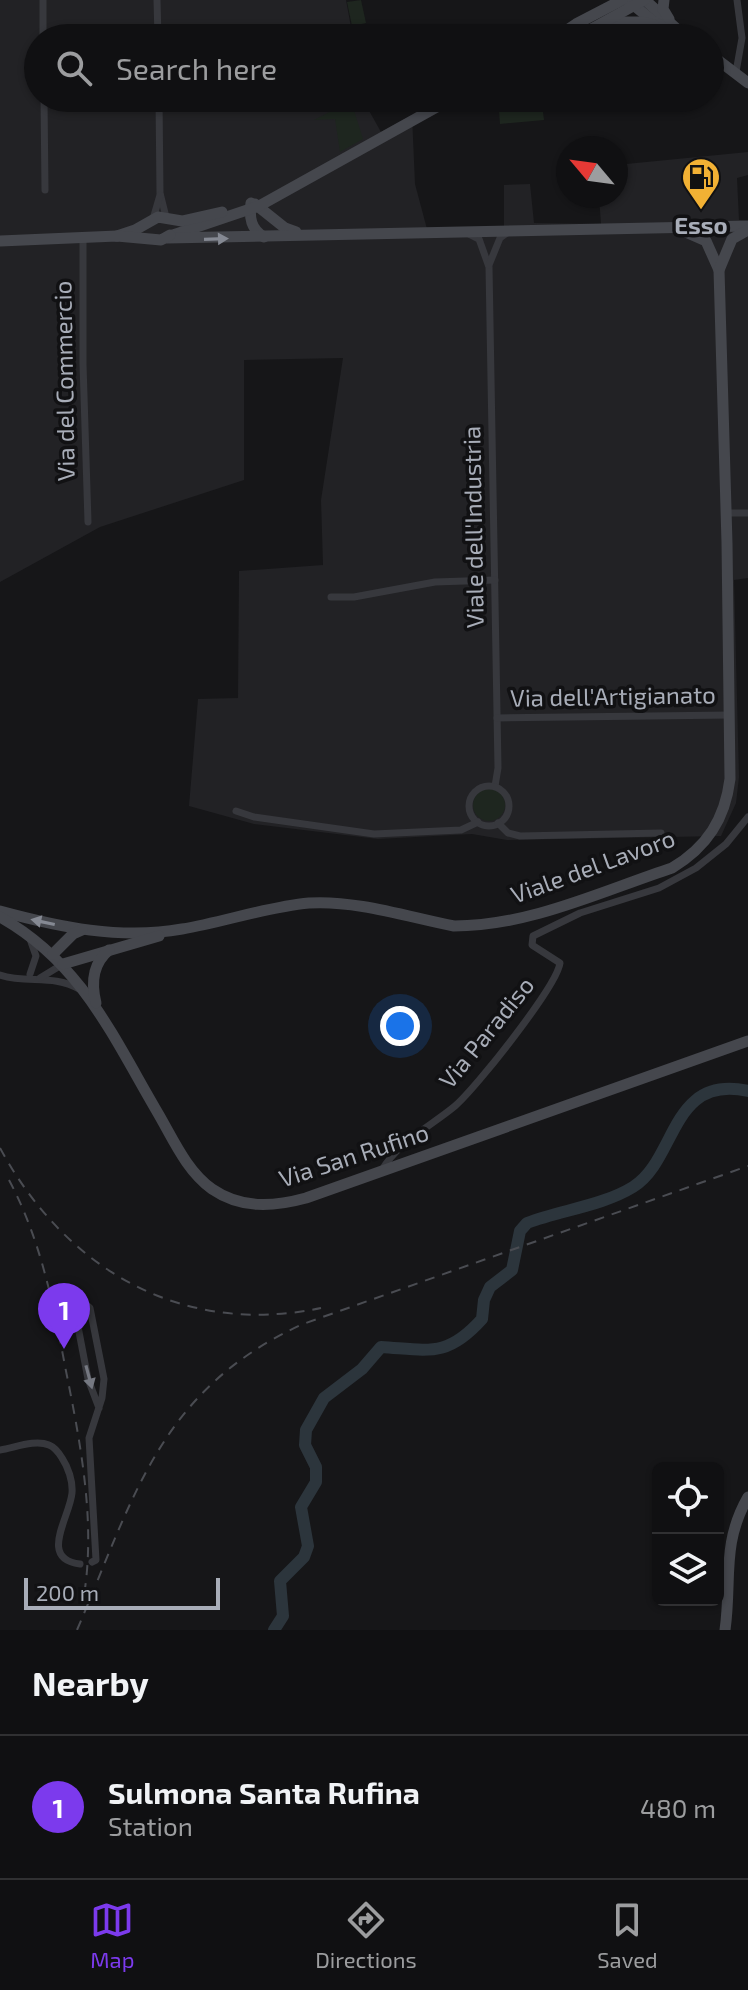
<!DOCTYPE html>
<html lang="en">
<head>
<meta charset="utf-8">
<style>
  :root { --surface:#101012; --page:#19191b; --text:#f1f3f6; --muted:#9c9d9f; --line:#303032; --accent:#7c3aed }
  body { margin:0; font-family:"Exo 2",sans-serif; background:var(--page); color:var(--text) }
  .controls { position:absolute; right:24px; bottom:24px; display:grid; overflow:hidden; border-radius:12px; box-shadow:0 2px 6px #0004 }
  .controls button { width:72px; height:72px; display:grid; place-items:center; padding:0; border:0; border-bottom:2px solid var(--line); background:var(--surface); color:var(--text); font:40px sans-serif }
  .compass { position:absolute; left:556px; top:136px; width:72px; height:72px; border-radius:50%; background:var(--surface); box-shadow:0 2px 6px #0004; rotate:299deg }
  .scale { position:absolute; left:24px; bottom:20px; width:196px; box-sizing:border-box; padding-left:8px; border:4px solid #a8adb8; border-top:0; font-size:22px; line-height:28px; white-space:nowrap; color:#a8adb8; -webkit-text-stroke:6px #111113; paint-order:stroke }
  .you { position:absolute; left:400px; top:1026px; width:28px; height:28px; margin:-20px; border:6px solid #fff; border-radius:50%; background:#1a73e8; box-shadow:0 0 0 12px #1a73e833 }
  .badge { display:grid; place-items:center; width:52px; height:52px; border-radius:50%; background:var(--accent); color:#fff; font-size:26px; font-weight:700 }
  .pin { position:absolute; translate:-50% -66px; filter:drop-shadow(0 2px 4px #0008) }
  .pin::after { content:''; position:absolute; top:42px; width:28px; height:24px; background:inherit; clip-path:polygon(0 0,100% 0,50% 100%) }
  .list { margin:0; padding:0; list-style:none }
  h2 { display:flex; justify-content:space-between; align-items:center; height:104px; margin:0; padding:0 32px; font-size:34px }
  h2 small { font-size:26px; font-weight:400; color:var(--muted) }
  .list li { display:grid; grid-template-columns:52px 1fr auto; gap:24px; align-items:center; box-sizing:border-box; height:144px; padding:0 32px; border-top:2px solid var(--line) }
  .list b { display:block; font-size:30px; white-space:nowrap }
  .list p { margin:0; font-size:26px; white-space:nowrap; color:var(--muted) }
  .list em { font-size:26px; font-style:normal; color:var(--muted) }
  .icon { flex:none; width:44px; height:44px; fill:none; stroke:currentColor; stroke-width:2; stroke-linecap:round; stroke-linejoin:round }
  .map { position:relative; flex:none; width:748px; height:1630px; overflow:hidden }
  .search { position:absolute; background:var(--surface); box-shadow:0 2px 6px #0004; left:24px; right:24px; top:24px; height:88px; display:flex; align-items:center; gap:20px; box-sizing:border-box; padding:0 28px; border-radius:44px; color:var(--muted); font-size:30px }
  .sheet { height:248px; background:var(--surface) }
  nav { display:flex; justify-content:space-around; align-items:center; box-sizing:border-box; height:112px; border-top:2px solid var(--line); background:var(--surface); font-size:22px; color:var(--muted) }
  nav a { display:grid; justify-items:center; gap:4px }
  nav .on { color:var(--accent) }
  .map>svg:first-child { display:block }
  .built { fill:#222225 }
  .green { fill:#1e261f }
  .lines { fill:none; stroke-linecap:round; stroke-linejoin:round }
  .river { stroke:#2c353c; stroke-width:12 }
  .street { stroke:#37383d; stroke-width:7 }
  .secondary { stroke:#45474d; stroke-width:11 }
  .rail { stroke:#4a4c52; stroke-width:2; stroke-dasharray:10 8; stroke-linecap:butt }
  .oneway { fill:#858993 }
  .oneway2 { fill:#757881 }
  .labels { text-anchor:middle; stroke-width:7; stroke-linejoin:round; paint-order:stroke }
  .poi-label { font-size:24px; font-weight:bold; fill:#a8adb8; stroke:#111113 }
  .street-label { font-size:24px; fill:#a8adb8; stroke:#111113 }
</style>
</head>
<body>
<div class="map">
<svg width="748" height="1630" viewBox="0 0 748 1630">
  <rect width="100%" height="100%" fill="#161618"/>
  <path class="built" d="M0,0h346l7,38h-315v60h324l19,34 31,-17 3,69 12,45 77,-1v-43l26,-1 4,39 67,1 -2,-28h17v-31l132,-13v23l-11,3 2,42 9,1v357l-14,2 5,197 -3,26 -15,33 -214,4 -35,-6 -94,5 -124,-15 -65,-18 9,-107 40,-1 1,-127 84,-6 -2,-65 22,-142 -99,2v120l-144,47 -100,55z"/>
  <g class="green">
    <path d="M361,0l5,23 -14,3 -5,-24z"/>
    <path d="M277,98h57l-57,9z"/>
    <path d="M498,98h127l-82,14 1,8 -44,4z"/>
    <path d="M351,101l12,38 -23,13 -5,-33 -21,1z"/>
    <circle cx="489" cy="805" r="16"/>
  </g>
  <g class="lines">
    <path class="river" d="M274,1630l9,-14 -3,-35 24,-24 4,-11 -7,-39 15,-25v-15l-11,-22 1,-15 18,-32 38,-29 19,-22c48,3 66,11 101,-28l2,-19 6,-13 22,-17 8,-39 7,-8c34,-13 75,-17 106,-36 44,-27 37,-113 115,-96"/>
    <g class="street">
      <path d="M43,0v38"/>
      <path d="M157,0l1,38"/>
      <path d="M736,72l6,-34 -5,-38"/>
      <path d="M44,98l1,92"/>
      <path d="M159,98l1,95 6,24"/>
      <path d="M153,219l7,-24"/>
      <path d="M469,234l10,5 10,28 9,501 -3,18"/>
      <path d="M83,238v126l5,158"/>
      <path d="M489,265l11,-27 8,-6"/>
      <path d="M726,513h22"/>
      <path d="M331,597h23l81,-15 60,-2"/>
      <path d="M497,718l233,-3"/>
      <circle cx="489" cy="806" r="20"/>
      <path d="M236,811l18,6 120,17 87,-4 17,-8"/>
      <path d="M498,823l10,10 12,3 141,-3"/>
      <path d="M30,974l6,-18 -6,-17"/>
      <path d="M0,975c27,9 53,-1 79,14"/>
      <path d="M40,978l23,-14"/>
      <path d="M382,1170c15,-27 49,-44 73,-64 21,-18 102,-120 105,-143l-28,-18 1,-9 47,-23 79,-25 37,-20 30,-24 22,-27"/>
      <path d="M0,1450c14,-2 35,-11 49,-5 5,2 10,8 13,13 6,9 11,23 10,35 -2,24 -34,66 8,71"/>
      <path d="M92,1562l4,-2 -7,-122 13,-40 2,-19 -14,-71 -6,-5 -8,4 -1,4 13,68 11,29"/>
    </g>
    <g class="secondary">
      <path d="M645,0l33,30"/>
      <path d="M664,0l-1,9 6,10"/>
      <path d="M631,3l22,18 30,17"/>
      <path d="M611,22h31l12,3"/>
      <path d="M555,38l21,-14 46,-24"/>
      <path d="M575,38l69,-38"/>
      <path d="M710,54l38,29"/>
      <path d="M251,203c-2,15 0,26 13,34"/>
      <path d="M255,204l30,24 11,4"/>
      <path d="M681,230l25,11 13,29"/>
      <path d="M173,235l86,-29 194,-108"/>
      <path d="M117,236l18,-6 23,-13 24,4 40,-9"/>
      <path d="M167,238l581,-12"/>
      <path d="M0,241l117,-5 44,4 9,-5"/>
      <path d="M0,911c59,16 121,29 182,18 42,-7 84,-22 127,-26 47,-3 99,14 145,23 76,0 148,-35 218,-58 35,-21 53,-49 58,-89l-3,-236 -8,-273 13,-31 16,-9"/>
      <path d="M0,917c82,46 113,120 159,198 15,26 28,56 53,74 29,20 61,18 94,9l442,-157"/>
      <path d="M53,954l20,-20 9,-4"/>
      <path d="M63,964l96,-28"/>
      <path d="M96,1003c-5,-20 -4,-39 13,-53"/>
      <path d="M725,1630c7,-49 -4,-86 23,-133"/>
    </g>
    <g class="rail">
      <path d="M0,1148c66,122 182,189 321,160"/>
      <path d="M9,1180c31,58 44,122 56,186 15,75 32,158 18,235"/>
      <path d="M77,1630c57,-133 83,-241 226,-306l445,-158"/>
    </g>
  </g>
  <defs><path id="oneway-solid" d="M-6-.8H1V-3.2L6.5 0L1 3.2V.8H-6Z" transform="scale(2)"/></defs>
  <g class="oneway">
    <use href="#oneway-solid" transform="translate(216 239) rotate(-2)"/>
    <use href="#oneway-solid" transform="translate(43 922) rotate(-168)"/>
  </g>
  <use class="oneway2" href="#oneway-solid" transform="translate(89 1377) rotate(75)"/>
  <defs>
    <symbol id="fuel-pin" viewBox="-11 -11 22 30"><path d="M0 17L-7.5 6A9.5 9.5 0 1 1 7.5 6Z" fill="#f2b134" stroke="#111113"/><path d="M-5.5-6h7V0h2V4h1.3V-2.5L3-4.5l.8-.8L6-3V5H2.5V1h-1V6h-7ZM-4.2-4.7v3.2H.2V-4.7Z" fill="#111"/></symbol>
  </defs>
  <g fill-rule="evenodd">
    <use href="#fuel-pin" x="679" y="155" width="44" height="60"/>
  </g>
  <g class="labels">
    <g class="poi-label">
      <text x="701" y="234">Esso</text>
    </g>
    <g class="street-label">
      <text transform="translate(65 381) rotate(-91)" y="8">Via del Commercio</text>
      <text transform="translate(474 527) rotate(-91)" y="8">Viale dell'Industria</text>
      <text transform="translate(613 697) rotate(-1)" y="8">Via dell'Artigianato</text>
      <text transform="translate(593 867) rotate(-20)" y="8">Viale del Lavoro</text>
      <text transform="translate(487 1033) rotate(-51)" y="8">Via Paradiso</text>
      <text transform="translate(354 1156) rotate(-18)" y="8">Via San Rufino</text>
    </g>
  </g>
</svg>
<div class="controls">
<button><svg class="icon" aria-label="locate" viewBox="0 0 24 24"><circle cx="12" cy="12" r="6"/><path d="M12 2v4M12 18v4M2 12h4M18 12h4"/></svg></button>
<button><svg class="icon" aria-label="layers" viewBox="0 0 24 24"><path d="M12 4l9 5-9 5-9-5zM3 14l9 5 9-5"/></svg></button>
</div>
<svg class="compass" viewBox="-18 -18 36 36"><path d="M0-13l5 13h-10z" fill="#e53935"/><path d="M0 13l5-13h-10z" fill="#9c9d9f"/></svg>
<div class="scale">200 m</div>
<div class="you"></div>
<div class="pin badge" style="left:64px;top:1349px">1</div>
<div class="search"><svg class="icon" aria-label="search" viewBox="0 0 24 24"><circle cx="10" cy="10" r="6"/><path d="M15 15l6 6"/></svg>Search here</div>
</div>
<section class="sheet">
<h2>Nearby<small></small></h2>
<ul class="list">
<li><span class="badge">1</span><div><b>Sulmona Santa Rufina</b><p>Station</p></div><em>480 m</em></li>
</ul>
</section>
<nav>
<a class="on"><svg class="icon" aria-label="map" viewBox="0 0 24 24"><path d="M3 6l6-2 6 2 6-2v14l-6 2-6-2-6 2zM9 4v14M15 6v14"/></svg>Map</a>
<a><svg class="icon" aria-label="directions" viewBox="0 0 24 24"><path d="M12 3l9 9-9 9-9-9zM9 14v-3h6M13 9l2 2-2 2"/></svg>Directions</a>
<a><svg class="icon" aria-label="saved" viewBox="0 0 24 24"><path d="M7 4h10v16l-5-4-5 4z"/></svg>Saved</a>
</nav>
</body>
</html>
